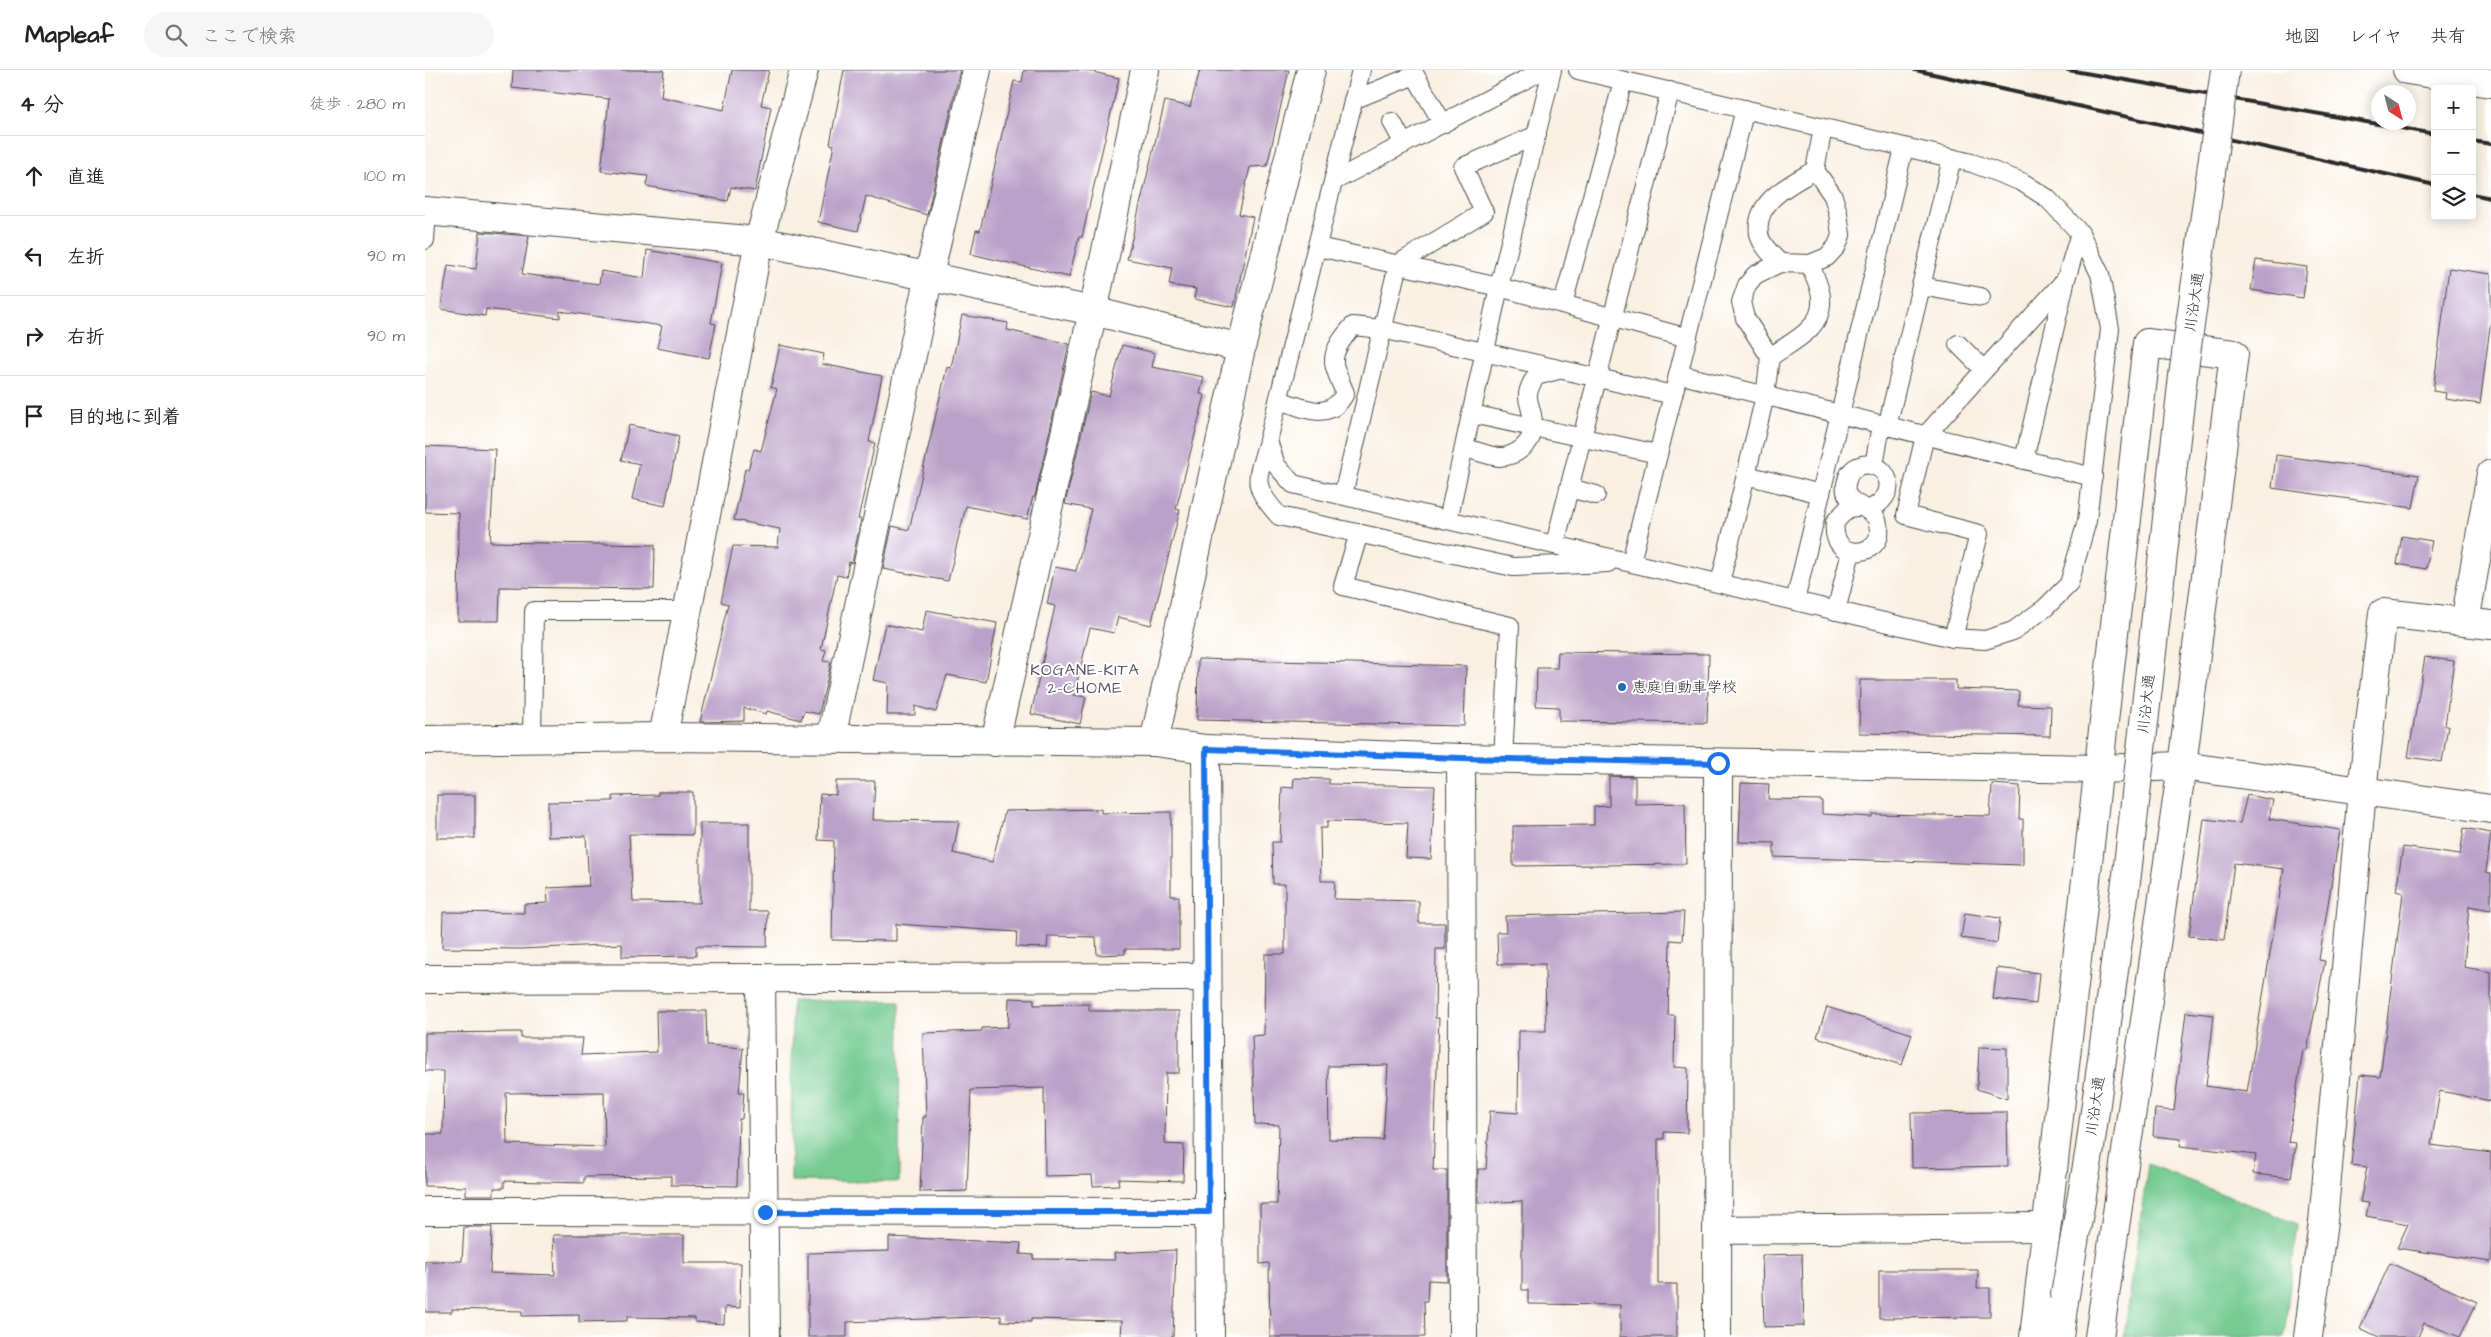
<!DOCTYPE html>
<html lang="ja">
<head>
<meta charset="utf-8">
<style>
  :root { --surface:#fff; --page:#f6f6f6; --text:#222; --muted:#767676; --line:#e0e0e0 }
  body { margin:0; font-family:"Architects Daughter","Klee One",sans-serif; background:var(--page); color:var(--text) }
  .controls { position:absolute; right:15px; top:15px; display:grid; overflow:hidden; border-radius:5px; box-shadow:0 2px 12px #0003 }
  .controls button { width:45px; height:45px; display:grid; place-items:center; padding:0; border:0; border-bottom:1px solid var(--line); background:var(--surface); color:var(--text); font:25px sans-serif }
  .compass { position:absolute; left:1946px; top:15px; width:45px; height:45px; border-radius:50%; background:var(--surface); box-shadow:0 2px 12px #0003; rotate:144deg }
  .stop { position:absolute; width:15px; height:15px; margin:-11px; border:4px solid #1a73e8; border-radius:50%; background:#fff }
  .stop.end { background:#1a73e8; border-color:#fff; box-shadow:0 1px 5px #0008 }
  .list { margin:0; padding:0; list-style:none }
  h2 { display:flex; justify-content:space-between; align-items:center; height:65px; margin:0; padding:0 20px; font-size:21px }
  h2 small { font-size:16px; font-weight:400; color:var(--muted) }
  .list li { display:grid; grid-template-columns:32px 1fr auto; gap:15px; align-items:center; box-sizing:border-box; height:80px; padding:0 20px; border-top:1px solid var(--line) }
  .list b { display:block; font-size:19px; white-space:nowrap }
  .list em { font-size:16px; font-style:normal; color:var(--muted) }
  .icon { flex:none; width:28px; height:28px; fill:none; stroke:currentColor; stroke-width:2; stroke-linecap:round; stroke-linejoin:round }
  .map { position:relative; flex:none; width:2066px; height:1267px; overflow:hidden }
  header { display:flex; align-items:center; gap:30px; box-sizing:border-box; height:70px; padding:0 25px; background:var(--surface); border-bottom:1px solid var(--line) }
  header strong { font-size:24px }
  nav { display:flex; gap:28px; margin-inline-start:auto; font-size:18px }
  .search { width:350px; height:45px; background:var(--page); display:flex; align-items:center; gap:12px; box-sizing:border-box; padding:0 18px; border-radius:28px; color:var(--muted); font-size:19px }
  main { display:flex }
  aside { flex:1; background:var(--surface) }
  .map>svg:first-child { display:block }
  .green { fill:#75cb90; stroke:#507b5e }
  .building { fill:#bba1c9; fill-rule:evenodd }
  .lines { fill:none; stroke-linecap:round; stroke-linejoin:round }
  .service-casing { stroke:#4a4946; stroke-width:20 }
  .minor-casing { stroke:#4a4946; stroke-width:30 }
  .tertiary-casing { stroke:#4a4946; stroke-width:30 }
  .service { stroke:#fff; stroke-width:18 }
  .minor { stroke:#fff; stroke-width:28 }
  .tertiary { stroke:#fff; stroke-width:28 }
  .rail { stroke:#2b2b2b; stroke-width:4 }
  .tertiary-bridge-casing { stroke:#4a4946; stroke-width:30; stroke-linecap:butt }
  .tertiary-bridge { stroke:#fff; stroke-width:28 }
  .route { stroke:#1a73e8; stroke-width:6 }
  .poi-dot { fill:#1f6fb2; stroke:#fff; stroke-width:2 }
  .labels { text-anchor:middle; stroke-width:4; stroke-linejoin:round; paint-order:stroke }
  .street-label { font-size:15px; fill:#2b2b2b; stroke:#fff }
  .poi-label { font-size:15px; fill:#2b2b2b; stroke:#fff; text-anchor:start }
  .neighbourhood-label { font-size:16px; letter-spacing:1px; fill:#5d5462; stroke:#fff }
</style>
</head>
<body>
<header>
<strong>Mapleaf</strong>
<div class="search"><svg class="icon" aria-label="search" viewBox="0 0 24 24"><circle cx="10" cy="10" r="6"/><path d="M15 15l6 6"/></svg>ここで検索</div>
<nav><a>地図</a><a>レイヤ</a><a>共有</a></nav>
</header>
<main>
<aside>
<h2>4 分<small>徒歩 · 280 m</small></h2>
<ul class="list">
<li><svg class="icon" aria-label="ahead" viewBox="0 0 24 24"><path d="M12 20V5M6 11l6-6 6 6"/></svg><div><b>直進</b></div><em>100 m</em></li>
<li><svg class="icon" aria-label="left" viewBox="0 0 24 24"><path d="M17 20v-9H6M10 6l-5 5 5 5"/></svg><div><b>左折</b></div><em>90 m</em></li>
<li><svg class="icon" aria-label="right" viewBox="0 0 24 24"><path d="M7 20v-9h11M14 6l5 5-5 5"/></svg><div><b>右折</b></div><em>90 m</em></li>
<li><svg class="icon" aria-label="arrive" viewBox="0 0 24 24"><path d="M6 21V4h12l-3 4 3 4H6"/></svg><div><b>目的地に到着</b></div></li>
</ul>
</aside>
<div class="map">
<svg width="2066" height="1267" viewBox="0 0 2066 1267">
  <rect width="100%" height="100%" fill="#fff"/>
  <filter id="ink" filterUnits="userSpaceOnUse"><feTurbulence type="fractalNoise" baseFrequency=".02" numOctaves="2"/><feDisplacementMap in="SourceGraphic" scale="10" xChannelSelector="R" yChannelSelector="G"/><feConvolveMatrix kernelMatrix="1 2 1 2 8 2 1 2 1" color-interpolation-filters="sRGB"/></filter>
  <filter id="wash" filterUnits="userSpaceOnUse"><feTurbulence type="fractalNoise" baseFrequency=".0096" numOctaves="4" result="noise"/><feDisplacementMap in="SourceGraphic" scale="20" xChannelSelector="R" yChannelSelector="G"/><feGaussianBlur stdDeviation="1.12" result="paint"/><feColorMatrix in="noise" values="0 0 0 0 0 0 0 0 0 0 0 0 0 0 0 0 0 1.4 0 .05"/><feComposite in="paint" operator="in"/></filter>
  <g filter="url(#wash)">
    <rect width="100%" height="100%" fill="#f9f0e2"/>
    <g class="green">
      <path d="M367,931h108l-1,181 -108,-1z"/>
      <path d="M1723,1094l149,60 -13,113h-160z"/>
    </g>
    <g id="blocks">
      <g class="building">
        <path d="M88,0h151l-3,27 63,13 8,-40h37l-8,35 10,2 -16,84 -24,-4 -3,14 -82,-15 2,-10 -47,-5 8,-72 -97,-11z"/>
        <path d="M419,0h116l-33,145 -61,-19 -8,35 -40,-9 16,-77 -4,-1z"/>
        <path d="M599,0h60l35,8 -37,159h-3l-10,40 -98,-23 5,-24 4,1 34,-150 8,1z"/>
        <path d="M775,0h89l-22,96 -17,1 -11,47 14,3 -19,90 -40,-8 2,-10 -27,-4 3,-17 -45,-9 38,-158 25,6z"/>
        <path d="M55,162l49,4 -7,38 77,10 2,-13 43,7 3,-28 75,13 -11,60 5,1 -7,34 -52,-10 5,-22 -102,-15v7l-74,-9 -1,7 -44,-7 7,-44 28,4z"/>
        <path d="M1831,190l51,7 -4,31 -52,-8z"/>
        <path d="M2024,198l42,6v45l-11,85 -35,-5 1,-6 -13,-2z"/>
        <path d="M537,245l46,8 -1,7 62,14 -34,153h-2l-6,22 -61,-13 -18,75 -65,-12 9,-43 17,4 38,-163 4,1z"/>
        <path d="M355,275l44,9 -2,10 60,12 -13,66 6,1 -17,76h3l-9,44 -3,-1 -3,15 -9,-2 -16,74 5,1 -3,11 8,1 -12,52 -15,-3 -3,9 -34,-9 -1,3 -22,-6v13l-44,1 28,-118 -7,-2 12,-56 45,1 2,-18 -46,-9 11,-51 3,1 6,-21 7,2 16,-62 -6,-2z"/>
        <path d="M697,275l33,8 -3,14 52,10 -4,17 5,1 -29,114 4,1 -29,115 -33,-8 -4,16 -24,-5 -16,67 12,2 -6,27 -49,-10 24,-108 -8,-2 8,-37 21,4 15,-62 -26,-5 26,-112 18,4z"/>
        <path d="M204,355l50,11 -14,70 -33,-7 8,-35 -19,-4z"/>
        <path d="M0,376l70,3 -5,93 165,3 -1,44 -154,-2 -1,34h-41l1,-108 -34,-1z"/>
        <path d="M1851,385l143,20 -6,33 -141,-20z"/>
        <path d="M1977,466l30,5 -6,28 -29,-5z"/>
        <path d="M501,540l71,13 -11,59 -39,-7 -11,37 -21,-6v9h-28l1,-32 -15,-3 12,-56 37,8z"/>
        <path d="M1133,582l151,2 -2,69 -148,-2v-14l-23,-1 1,-38h20z"/>
        <path d="M2000,587l29,4 -9,65h3l-6,36 -34,-5z"/>
        <path d="M773,589l268,7 -2,60 -267,-6z"/>
        <path d="M1435,610h96v9l63,2 -1,14 33,1 -1,30 -191,-3z"/>
        <path d="M1184,706l26,1v27l50,-1 1,61 -173,2v-40l81,-1v-18l15,-1z"/>
        <path d="M869,708l35,1v5l106,2 -4,73 -25,-1 2,-35 -81,-2v7h-7l1,53h14l-1,18 85,2v22h26v26h-9l-1,69h4l-6,152h14v111l-19,-1 -1,21h-3l1,36h-155l-1,-74 -9,1v-60h17l2,-79 -24,-1 -3,-88 12,-1 1,-81h20v-70h-12l-1,-42h8l2,-55 11,1zM963,995l-5,75 -54,-1 -1,-73z"/>
        <path d="M411,711h39l-2,39 86,1 -6,32 39,9 13,-51 96,-2v4l70,-1v84h8v53h-54v5l-28,1 -1,-18 -48,-1 -1,12 -31,-1 1,-15 -121,-8v17l-64,-1 2,-99 -16,-1 2,-46 16,1z"/>
        <path d="M1316,713l28,1 -1,15 54,1v14l50,3v-3l118,2 2,-32 28,2 -1,33h4v46l-249,-8v-14l-35,-1z"/>
        <path d="M233,722h35v43l-64,-1 4,68 67,1v-80h49v88h19l-1,36 -71,-1v10l-74,1v-13l-101,5 -79,-1 1,-36 81,1v-9l24,-1 -1,-15 42,-2 -3,-50 -38,1v-35l65,-1v-5l45,-1z"/>
        <rect x="12" y="725" width="38" height="43"/>
        <path d="M1822,725l26,5 -4,19 71,11 -21,130 6,1 -18,89h-4l-15,92 8,1 -5,35 -38,-4 3,-19 -76,-9 1,-7 -28,-3 2,-27 19,2 12,-99 28,3 -8,71 41,6 37,-223 -50,-6 -10,77 -35,-4 15,-117 36,4z"/>
        <path d="M2039,758l27,5 -5,39 5,1v37l-22,-4 -5,61 27,5v129l-51,-10 -9,54 60,8v109l-94,-14 11,-24 -42,-8 3,-13 -9,-1 7,-35 -16,-2 9,-90 20,2 23,-184 -7,-2 7,-44 57,8z"/>
        <path d="M1259,842l-2,29 -12,-1 -2,75h7l-1,52 14,1 -1,65 -23,-1v7h-6v145h19v53h-57v-32l-92,-1v-14h-6v-89l-44,2v-34h8l4,-58 28,2 1,-82h27l-1,-67h-47l-1,-32h9l-1,-16z"/>
        <path d="M1540,843l35,5 -3,25 -36,-5z"/>
        <path d="M1572,898l42,5 -3,31 -43,-5z"/>
        <path d="M584,928l25,1v6l55,-1v7h90v62h-13l-1,71 19,1 -1,36 -65,-2 1,6 -26,1 -1,-11 -47,1 -1,-88 -73,2 -4,101 -47,1 3,-75h3l-3,-84 59,-2v-3l26,-1z"/>
        <path d="M1402,937l85,27 -10,31 -85,-28z"/>
        <path d="M231,941h50l1,34 36,3 -4,44h5l-2,27h-3l-2,67 -66,-1v-9l-87,1v6l-80,-2v7h-10v7h-28v-8l-41,-1v-52h18l1,-63h-19v-38l96,-1v6h62l-2,17 76,-3zM179,1022l1,55 -98,-3 -1,-51z"/>
        <path d="M1554,977l28,1v51l-30,-10z"/>
        <path d="M1582,1042l1,54 -96,2 -1,-55z"/>
        <path d="M39,1157h28l-2,46 65,2 -2,-40h131v28h57l-1,45 -15,-1 -1,17 -29,-2v-4l-68,-1v4l-48,1v-7l-57,1v-5l-70,-2v3h-27v-51h37z"/>
        <path d="M464,1167l132,6 -1,11 13,1v4l82,1 -1,-7 62,-3 -3,87h-52l1,-16 -91,-2v3l-30,-1v-5l-154,6v15h-39v-84l81,-2z"/>
        <path d="M1377,1184l2,72 -40,1 -2,-72z"/>
        <path d="M1965,1193l87,39 -17,35 -36,-14 -6,14h-39l-19,-9z"/>
        <path d="M1454,1200h99l-1,18h13v29l-111,1z"/>
      </g>
    </g>
  </g>
  <g filter="url(#ink)">
    <use href="#blocks" fill-opacity="0" stroke="#4a4946" stroke-width="1"/>
    <g class="lines">
      <defs>
        <g id="service">
          <path d="M936,0l-93,371 8,24 17,19 660,154 32,2 28,-9 32,-23 24,-24 18,-63 23,-192 -10,-55 -20,-41 -33,-35 -25,-16 -50,-19 -394,-93"/>
          <path d="M928,30l62,-25 28,49"/>
          <path d="M967,52l12,22"/>
          <path d="M909,111l209,-111"/>
          <path d="M0,170l2,-29"/>
          <path d="M893,177l181,40 189,51"/>
          <path d="M1355,193c-7,-7 -19,-18 -21,-29 -5,-34 33,-50 56,-64"/>
          <path d="M1496,216l60,11"/>
          <path d="M1138,234l60,-223"/>
          <path d="M1533,274l26,26"/>
          <path d="M1345,287c21,-15 54,-28 51,-59 0,-11 -8,-24 -11,-34"/>
          <path d="M1253,304l415,103"/>
          <path d="M854,330c25,8 51,23 66,-7 -3,-8 -11,-24 -11,-31 -1,-13 11,-27 19,-36l29,3 291,66"/>
          <path d="M1047,344l186,40"/>
          <path d="M1462,357l65,-269"/>
          <path d="M843,371c-11,40 -18,42 11,75l234,51 95,-4"/>
          <path d="M1041,378c10,3 23,8 33,9 17,0 34,-14 34,-30 1,-26 -14,-25 3,-51l22,-6"/>
          <path d="M1599,390l42,-181 14,-46"/>
          <path d="M1449,396l7,-41"/>
          <path d="M1321,405l75,19"/>
          <path d="M1144,418l27,7"/>
          <path d="M918,425l55,-231 86,-52 -21,-45 74,-32"/>
          <path d="M1433,437l-10,1 -13,14c-5,43 48,34 44,7 -1,-3 -1,-8 -3,-11 -9,-14 -37,-14 -29,-38 1,-5 4,-9 8,-12 25,-15 54,23 13,42"/>
          <path d="M1023,450l51,-233 53,-217"/>
          <path d="M934,463l-16,53 167,40 -7,133"/>
          <path d="M1130,474l115,-453"/>
          <path d="M1206,492l114,-453"/>
          <path d="M1295,513l45,-187 5,-39 -25,-39 -4,-16 6,-17 8,-10 25,-12 30,1 17,-7 10,-11 4,-11 -3,-22 -5,-17 -18,-26 8,-42"/>
          <path d="M1370,531l109,-453"/>
          <path d="M1411,541l15,-59"/>
          <path d="M1528,568l26,-104 -73,-19 19,-79 141,-157"/>
          <path d="M107,669l2,-128h154"/>
        </g>
        <g id="minor">
          <path d="M1982,0l84,13"/>
          <path d="M0,141l334,30 334,70 148,37"/>
          <path d="M2040,552l26,-148"/>
          <path d="M238,667l96,-496 45,-171"/>
          <path d="M406,668l98,-463 48,-205"/>
          <path d="M0,670l238,-3 491,5 52,7 255,9 637,11 84,-3 309,43"/>
          <path d="M570,672l98,-431 52,-241"/>
          <path d="M729,672l87,-394 70,-278"/>
          <path d="M781,679l4,588"/>
          <path d="M1036,688l2,579"/>
          <path d="M336,908l4,359"/>
          <path d="M0,909l782,-2"/>
          <path d="M0,1141l784,1"/>
          <path d="M1292,1160l329,-3"/>
          <path d="M1292,1267l1,-574"/>
          <path d="M1609,1267l113,-994 87,11 -52,412 -83,571"/>
          <path d="M1883,1267l15,-115 39,-431 21,-178 108,12"/>
        </g>
        <path id="tertiary" d="M1634,1267l5,-36"/>
      </defs>
      <use href="#service" class="service-casing"/>
      <use href="#minor" class="minor-casing"/>
      <use href="#tertiary" class="tertiary-casing"/>
      <use href="#service" class="service"/>
      <use href="#minor" class="minor"/>
      <use href="#tertiary" class="tertiary"/>
      <g class="rail">
        <path d="M1490,0l520,115"/>
        <path d="M1643,0l367,64"/>
        <path d="M2047,71l19,3"/>
        <path d="M2047,124l19,4"/>
      </g>
      <defs>
        <path id="tertiary-bridge" d="M1639,1231l26,-153 37,-274 56,-498 42,-306"/>
      </defs>
      <use href="#tertiary-bridge" class="tertiary-bridge-casing"/>
      <use href="#tertiary-bridge" class="tertiary-bridge"/>
    </g>
  </g>
  <g class="lines" filter="url(#ink)">
    <path class="route" d="M340,1142h444l-3,-463 255,9 257,5"/>
  </g>
  <circle class="poi-dot" cx="1197" cy="617" r="5"/>
  <g class="labels">
    <g class="street-label">
      <text transform="translate(1769 232) rotate(-82)" y="5">川沿大通</text>
      <text transform="translate(1721 634) rotate(-84)" y="5">川沿大通</text>
      <text transform="translate(1670 1036) rotate(-82)" y="5">川沿大通</text>
    </g>
    <g class="poi-label">
      <text x="1207" y="622">恵庭自動車学校</text>
    </g>
    <g class="neighbourhood-label">
      <text x="660" y="605">KOGANE-KITA<tspan x="660" dy="18">2-CHOME</tspan></text>
    </g>
  </g>
</svg>
<div class="controls">
<button>+</button>
<button>−</button>
<button><svg class="icon" aria-label="layers" viewBox="0 0 24 24"><path d="M12 4l9 5-9 5-9-5zM3 14l9 5 9-5"/></svg></button>
</div>
<svg class="compass" viewBox="-18 -18 36 36"><path d="M0-13l5 13h-10z" fill="#e53935"/><path d="M0 13l5-13h-10z" fill="#767676"/></svg>
<div class="stop" style="left:1293px;top:693px"></div>
<div class="stop end" style="left:340px;top:1142px"></div>
</div>
</main>
</body>
</html>
